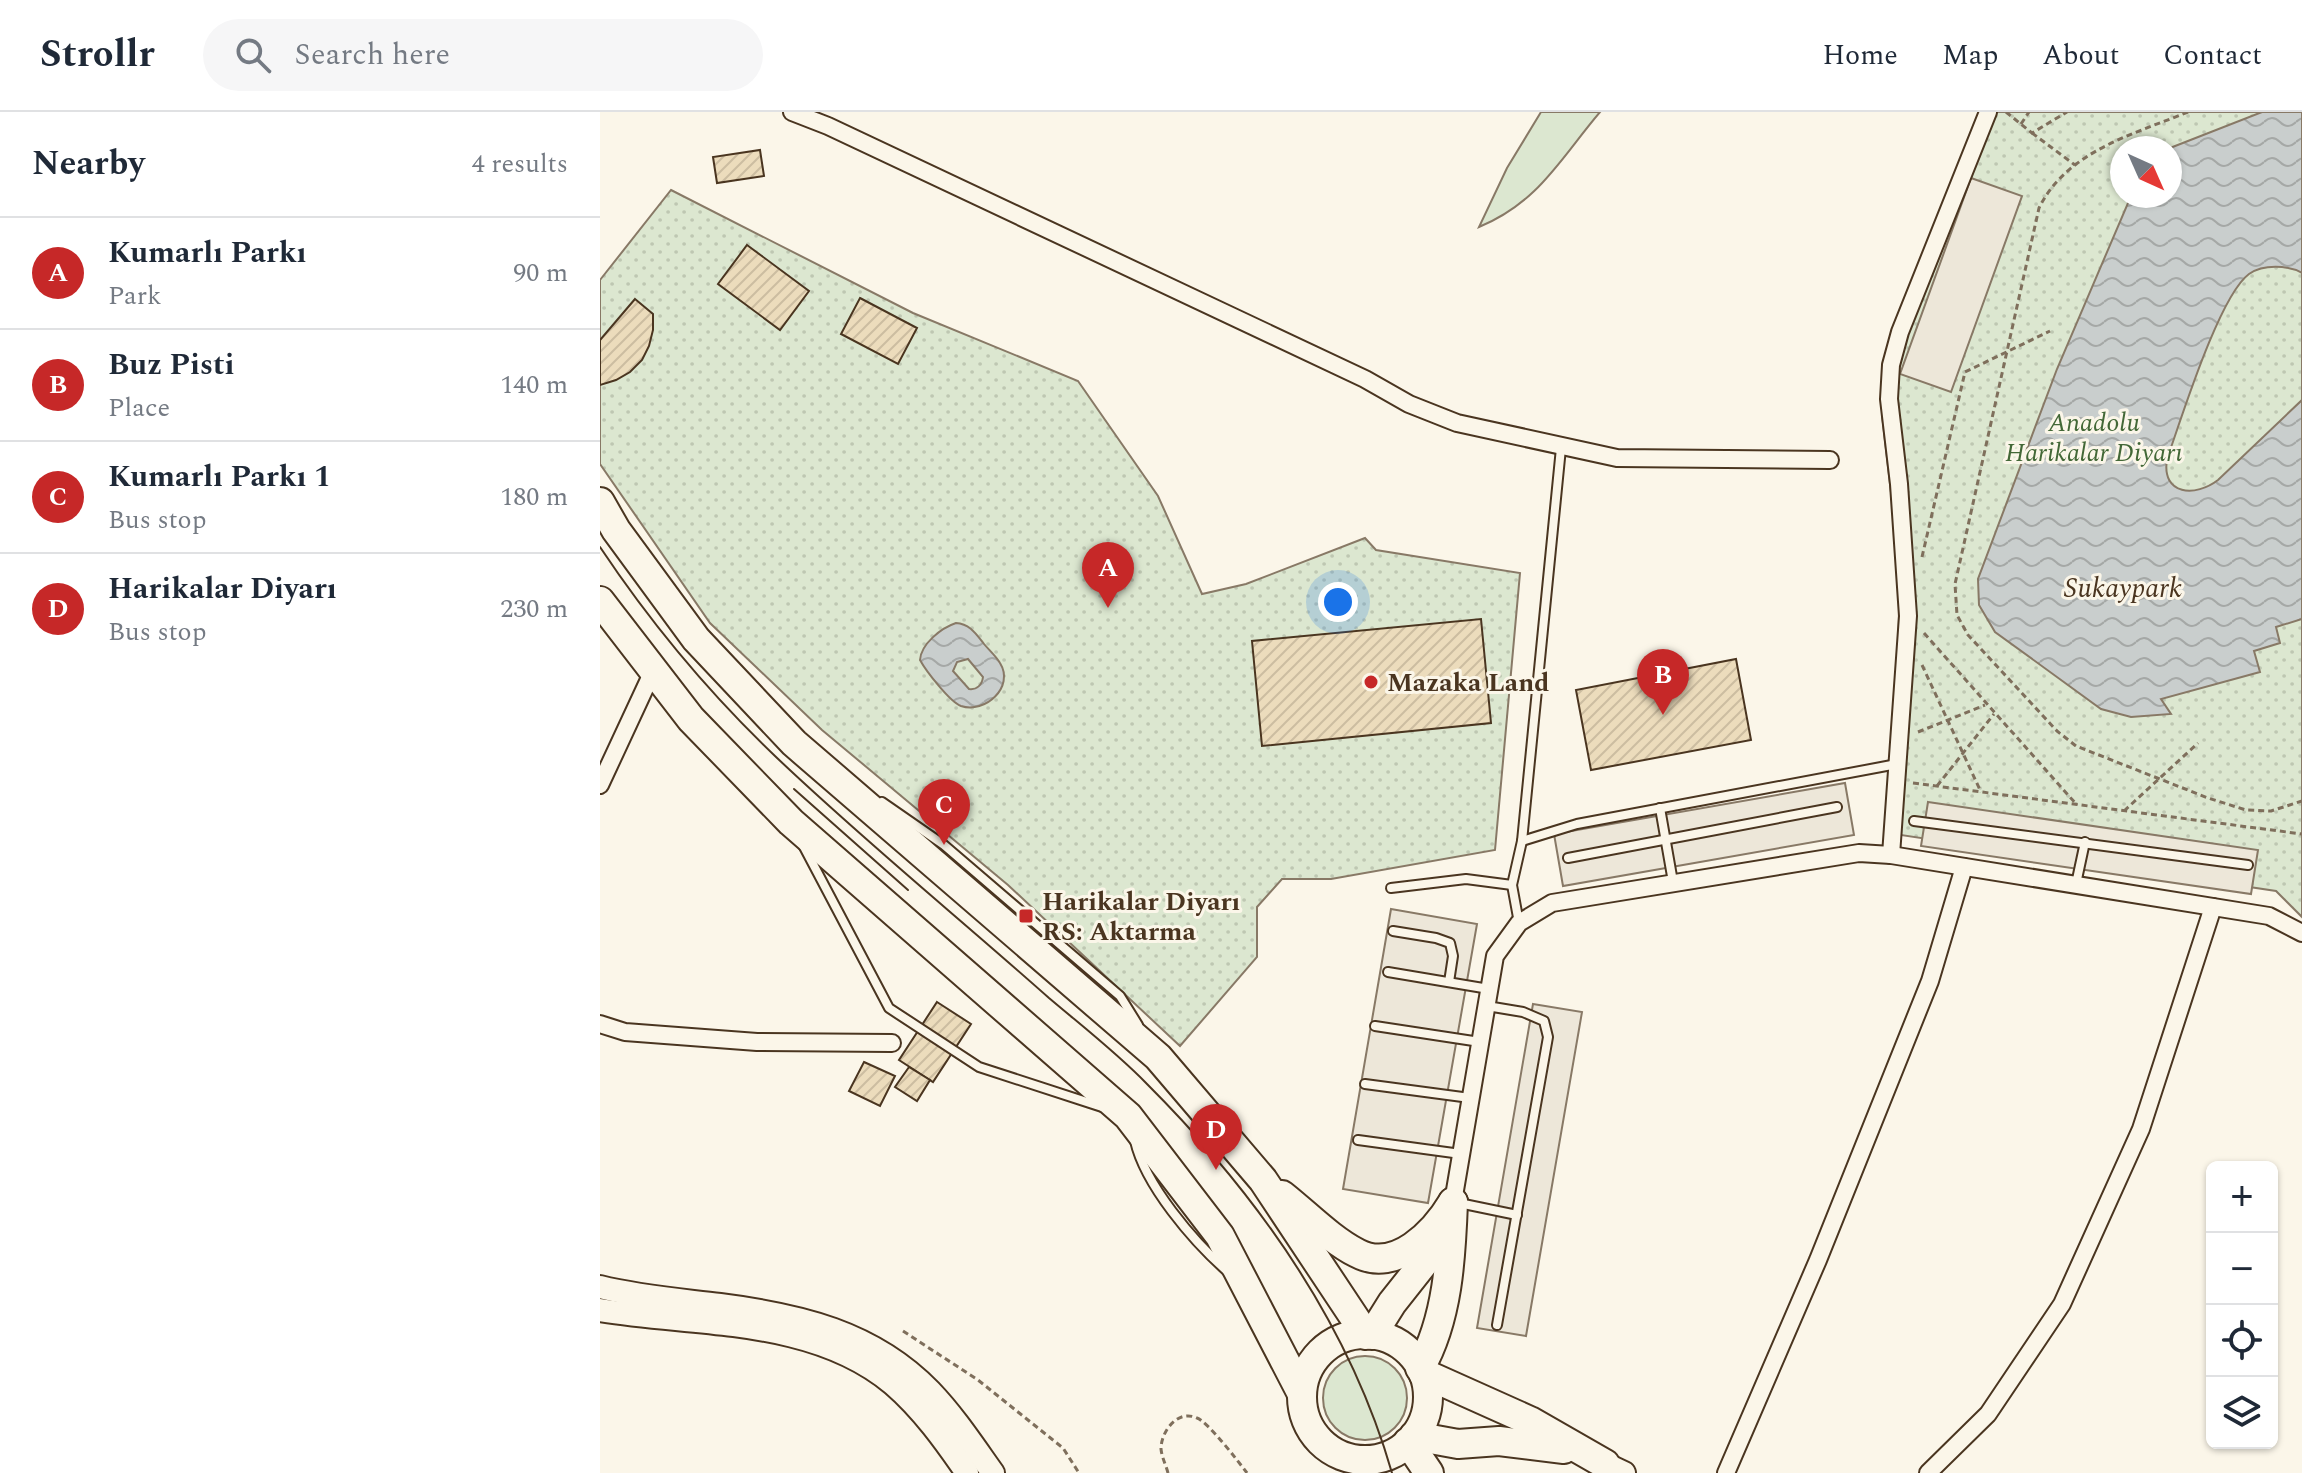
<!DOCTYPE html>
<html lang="en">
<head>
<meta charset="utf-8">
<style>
  :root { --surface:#fff; --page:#f6f6f7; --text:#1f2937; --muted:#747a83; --line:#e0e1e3; --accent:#c62828 }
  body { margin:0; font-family:Spectral,serif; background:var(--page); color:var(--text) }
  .controls { position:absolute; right:24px; bottom:24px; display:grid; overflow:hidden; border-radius:12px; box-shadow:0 2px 6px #0004 }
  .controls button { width:72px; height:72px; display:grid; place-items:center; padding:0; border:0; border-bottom:2px solid var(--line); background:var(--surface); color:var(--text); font:40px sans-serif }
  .compass { position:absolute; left:1510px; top:24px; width:72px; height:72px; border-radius:50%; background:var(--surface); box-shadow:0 2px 6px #0004; rotate:135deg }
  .you { position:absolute; left:738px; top:490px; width:28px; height:28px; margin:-20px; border:6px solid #fff; border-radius:50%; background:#1a73e8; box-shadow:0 0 0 12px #1a73e833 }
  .badge { display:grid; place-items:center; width:52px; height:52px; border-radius:50%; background:var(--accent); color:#fff; font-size:26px; font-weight:700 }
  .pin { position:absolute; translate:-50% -66px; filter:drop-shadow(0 2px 4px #0008) }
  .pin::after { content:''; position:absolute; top:42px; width:28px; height:24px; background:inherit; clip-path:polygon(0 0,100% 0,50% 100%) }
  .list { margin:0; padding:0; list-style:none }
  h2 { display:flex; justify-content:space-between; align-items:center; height:104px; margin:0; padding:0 32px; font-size:34px }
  h2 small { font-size:26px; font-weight:400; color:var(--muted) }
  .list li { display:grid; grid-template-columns:52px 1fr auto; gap:24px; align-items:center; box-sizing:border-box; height:112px; padding:0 32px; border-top:2px solid var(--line) }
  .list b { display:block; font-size:30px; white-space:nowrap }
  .list p { margin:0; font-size:26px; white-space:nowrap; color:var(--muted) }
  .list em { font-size:26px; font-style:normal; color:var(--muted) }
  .icon { flex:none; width:44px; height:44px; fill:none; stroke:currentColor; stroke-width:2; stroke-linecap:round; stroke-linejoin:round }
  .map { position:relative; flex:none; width:1702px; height:1361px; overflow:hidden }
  header { display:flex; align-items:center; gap:48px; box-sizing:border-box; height:112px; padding:0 40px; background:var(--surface); border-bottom:2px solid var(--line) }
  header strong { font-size:38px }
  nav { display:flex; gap:44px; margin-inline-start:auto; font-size:28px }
  .search { width:560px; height:72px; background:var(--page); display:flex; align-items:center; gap:20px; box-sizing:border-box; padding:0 28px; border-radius:44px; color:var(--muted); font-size:30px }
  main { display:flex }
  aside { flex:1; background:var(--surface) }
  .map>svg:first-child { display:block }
  .green { fill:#dce7d0; stroke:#887966; stroke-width:2 }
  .park { fill:url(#park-dots); stroke:#887966; stroke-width:2; fill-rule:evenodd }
  .parking { fill:#ede7d9; stroke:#887966; stroke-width:2 }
  .water { fill:url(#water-waves); stroke:#887966; stroke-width:2; fill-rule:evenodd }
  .building { fill:url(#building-hatch); stroke:#4a3520; stroke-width:2 }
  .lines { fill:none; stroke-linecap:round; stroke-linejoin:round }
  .lane-casing { stroke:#4a3520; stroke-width:12 }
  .street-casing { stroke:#4a3520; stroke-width:20 }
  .secondary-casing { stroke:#4a3520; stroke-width:26 }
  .highway-casing { stroke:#4a3520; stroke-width:32 }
  .path { stroke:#7f6f5c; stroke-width:3; stroke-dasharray:6 4; stroke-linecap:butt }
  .lane { stroke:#fbf6e9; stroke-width:8 }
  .street { stroke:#fbf6e9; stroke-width:16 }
  .secondary { stroke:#fbf6e9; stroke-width:22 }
  .highway { stroke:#fbf6e9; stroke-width:28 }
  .tram { stroke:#4a3520; stroke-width:2 }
  .poi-dot { fill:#c62828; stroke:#fbf6e9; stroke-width:3 }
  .labels { text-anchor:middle; stroke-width:6; stroke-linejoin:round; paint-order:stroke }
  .park-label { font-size:26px; font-style:italic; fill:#436837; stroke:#fbf6e9 }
  .poi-label { font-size:26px; font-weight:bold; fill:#4a3520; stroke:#fbf6e9; text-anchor:start }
  .water-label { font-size:28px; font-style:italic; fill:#4a3520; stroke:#fbf6e9 }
</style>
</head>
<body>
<header>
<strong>Strollr</strong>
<div class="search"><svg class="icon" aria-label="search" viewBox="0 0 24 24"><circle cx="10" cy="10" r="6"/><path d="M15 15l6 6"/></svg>Search here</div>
<nav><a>Home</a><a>Map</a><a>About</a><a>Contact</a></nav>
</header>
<main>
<aside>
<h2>Nearby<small>4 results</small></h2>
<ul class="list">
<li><span class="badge">A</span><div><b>Kumarlı Parkı</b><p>Park</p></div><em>90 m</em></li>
<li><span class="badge">B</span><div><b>Buz Pisti</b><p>Place</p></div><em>140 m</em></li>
<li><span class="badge">C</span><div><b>Kumarlı Parkı 1</b><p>Bus stop</p></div><em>180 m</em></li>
<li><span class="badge">D</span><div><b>Harikalar Diyarı</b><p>Bus stop</p></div><em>230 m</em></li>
</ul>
</aside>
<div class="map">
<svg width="1702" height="1361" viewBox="0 0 1702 1361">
  <defs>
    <pattern id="park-dots" width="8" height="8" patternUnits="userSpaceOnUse" patternTransform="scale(2)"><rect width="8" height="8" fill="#dce7d0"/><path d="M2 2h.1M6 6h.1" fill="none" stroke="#bec7b2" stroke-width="1.8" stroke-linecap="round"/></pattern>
    <pattern id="water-waves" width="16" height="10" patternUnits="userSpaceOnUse" patternTransform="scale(2)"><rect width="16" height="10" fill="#c9cecd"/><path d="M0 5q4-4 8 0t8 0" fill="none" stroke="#a5a8a6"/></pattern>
    <pattern id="building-hatch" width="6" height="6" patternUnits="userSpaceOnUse" patternTransform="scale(2)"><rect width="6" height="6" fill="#ecdcbc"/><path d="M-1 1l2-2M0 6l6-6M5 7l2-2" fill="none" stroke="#ccbda1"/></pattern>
  </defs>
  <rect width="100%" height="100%" fill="#fbf6e9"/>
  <g class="green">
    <path d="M941,0h59c-40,47 -61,90 -121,115l28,-59z"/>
    <circle cx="765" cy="1286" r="42"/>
  </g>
  <g class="park">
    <path d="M1385,0h317v805l-26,-26 -382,-57 6,-264 -18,-155 72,-225zM1522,36h48v48h-48z"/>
    <path d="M71,78l242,123 165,68 80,115 44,98 44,-10 119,-46 11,12 144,23 -25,277 -164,29h-49l-25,28v50l-77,89 -172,-161 -186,-155 -112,-107 -110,-159v-184z"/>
  </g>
  <g class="parking">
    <path d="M1371,66l51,18 -71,196 -51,-18z"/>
    <path d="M1245,671l9,52 -291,51 -9,-52z"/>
    <path d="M1328,690l330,48 -7,44 -330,-48z"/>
    <path d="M791,797l86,15 -49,279 -85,-14z"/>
    <path d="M933,892l49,8 -56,324 -49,-8z"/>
  </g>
  <g class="water">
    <path d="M1662,0h40v161c-14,-8 -39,-9 -53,1 -30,22 -68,146 -82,185 -6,37 29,38 51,21l84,-80v219l-26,8 4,16 -26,8 6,21 -99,27 10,15 -40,3 -30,-8 -106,-77 -16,-27 -1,-26 79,-210 74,-173h39v-48z"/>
    <path d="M356,511c14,1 20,11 28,21 5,6 12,12 16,19 15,24 -15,51 -39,43 -11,-4 -35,-35 -41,-46 1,-16 21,-32 36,-37zM368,547l15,18c-1,8 -6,13 -14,12l-16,-18 4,-9z"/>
  </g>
  <g class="building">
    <path d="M160,38l4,26 -47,7 -4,-26z"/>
    <path d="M147,133l62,46 -29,39 -62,-46z"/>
    <path d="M260,186l57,30 -19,36 -57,-30z"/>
    <path d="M35,187l18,15v16l-4,16 -7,14 -12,12 -14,8 -16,5v-45z"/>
    <path d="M881,507l10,104 -229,23 -10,-105z"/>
    <path d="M1136,547l15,81 -160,30 -15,-80z"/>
    <path d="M337,890l34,22 -38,58 -34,-22z"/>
    <path d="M264,950l31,14 -15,30 -31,-15z"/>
    <path d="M309,955l21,13 -13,21 -22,-14z"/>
  </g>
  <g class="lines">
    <defs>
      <g id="lane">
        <path d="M282,690l62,43 176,151 18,29"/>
        <path d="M1060,696l13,74"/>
        <path d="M1314,709l334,44"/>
        <path d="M922,729l55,-17 320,-60"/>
        <path d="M204,735l85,161 90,59 123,40"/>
        <path d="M968,746l269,-51"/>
        <path d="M1476,772l9,-42"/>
        <path d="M791,776l75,-9 46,6"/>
        <path d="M919,811l-7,-38 10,-44 39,-393"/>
        <path d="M793,819l43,7 14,5 3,13 -4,26"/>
        <path d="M788,860l101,17"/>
        <path d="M887,894l36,6 21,9 4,16 -51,288"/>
        <path d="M775,914l105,16"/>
        <path d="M765,972l105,14"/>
        <path d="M758,1028l103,14"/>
        <path d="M535,1029c10,44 58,100 92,130"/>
        <path d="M859,1091l58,12"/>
      </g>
      <g id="street">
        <path d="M192,0l36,14 537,253 44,25 48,19 160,35 213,2"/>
        <path d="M0,673l53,-114"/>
        <path d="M1291,743l17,-239 -9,-132 -10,-85 2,-34 9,-33 88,-220"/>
        <path d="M0,912l25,8 132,10 135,1"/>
        <path d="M853,1090l42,-246 24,-33 33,-20 307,-50 32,2 378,61 33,17"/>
        <path d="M1126,1361l92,-213 112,-279 34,-114"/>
        <path d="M1328,1361l60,-59 74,-110 79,-175 72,-222"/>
      </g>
      <g id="secondary">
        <path d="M0,1175c40,10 80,13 120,18 79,10 153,27 210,86 24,25 43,54 63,82"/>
        <path d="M0,1198c97,16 213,7 293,74 29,25 52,57 74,89"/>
        <path d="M1005,1352l19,9"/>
      </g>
      <g id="highway">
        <path d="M0,390l16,28 80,109 98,104 364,314 105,123 103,155"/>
        <path d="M0,489l91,118 100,103 337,294 92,120 82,158"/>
        <path d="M682,1083c23,18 49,45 75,58 39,21 78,-21 96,-51"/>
        <circle cx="765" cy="1285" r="63"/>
        <path d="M772,1223l20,-32 38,-48 13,-25"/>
        <path d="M820,1256c28,-49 31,-111 33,-166"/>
        <path d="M823,1261l107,48 75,43"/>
        <path d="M814,1324l44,8 41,-3 65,8"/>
        <path d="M808,1330l21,31"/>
      </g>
    </defs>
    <use href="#lane" class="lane-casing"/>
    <use href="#street" class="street-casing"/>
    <use href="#secondary" class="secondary-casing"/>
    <use href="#highway" class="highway-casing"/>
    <g class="path">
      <path d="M1406,0l26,21 35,-21"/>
      <path d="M1588,0c-54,22 -121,39 -149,96l-84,376 2,31 11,20 89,96 19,15 132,52 38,12 25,1 31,-10"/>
      <path d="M1421,12l8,-12"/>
      <path d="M1432,21l43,32"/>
      <path d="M1322,445l43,-185 85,-41"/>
      <path d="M1324,521l153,172"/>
      <path d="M1322,553l59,127"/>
      <path d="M1318,620l67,-27"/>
      <path d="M1313,671l389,51"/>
      <path d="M1337,674l57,-72"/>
      <path d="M1524,699l74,-68"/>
      <path d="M303,1219l75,49 85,68 16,25"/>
      <path d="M568,1361c-2,-8 -6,-15 -7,-24 0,-18 17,-40 36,-31 11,4 41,43 50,55"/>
    </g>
    <use href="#lane" class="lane"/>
    <use href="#street" class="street"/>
    <use href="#secondary" class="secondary"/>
    <use href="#highway" class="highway"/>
    <g class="tram">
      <path d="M0,435c50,75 109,146 175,209 88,84 183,161 274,242 33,28 68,55 98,86 109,109 202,239 245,389"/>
      <path d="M194,677l114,101"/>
    </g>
  </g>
  <g class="poi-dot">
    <circle cx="771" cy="570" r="8"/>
    <rect x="418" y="796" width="16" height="16" rx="4"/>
  </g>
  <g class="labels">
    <g class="park-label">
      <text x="1494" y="319">Anadolu<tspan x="1494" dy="30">Harikalar Diyarı</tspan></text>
    </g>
    <g class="poi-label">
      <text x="787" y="579">Mazaka Land</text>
      <text x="442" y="798">Harikalar Diyarı<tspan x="442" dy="30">RS: Aktarma</tspan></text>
    </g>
    <g class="water-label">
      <text x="1523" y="485">Sukaypark</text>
    </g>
  </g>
</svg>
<div class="controls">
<button>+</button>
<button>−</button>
<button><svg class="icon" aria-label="locate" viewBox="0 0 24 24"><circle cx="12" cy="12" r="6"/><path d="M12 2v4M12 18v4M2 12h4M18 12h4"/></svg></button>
<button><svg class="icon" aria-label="layers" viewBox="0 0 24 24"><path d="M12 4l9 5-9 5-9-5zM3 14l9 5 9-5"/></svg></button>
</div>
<svg class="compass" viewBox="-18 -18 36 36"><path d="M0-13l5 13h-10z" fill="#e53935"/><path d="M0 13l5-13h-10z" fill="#747a83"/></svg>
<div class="you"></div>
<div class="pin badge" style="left:508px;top:496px">A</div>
<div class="pin badge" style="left:1063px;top:603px">B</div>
<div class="pin badge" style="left:344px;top:733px">C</div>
<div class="pin badge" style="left:616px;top:1058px">D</div>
</div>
</main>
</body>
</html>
